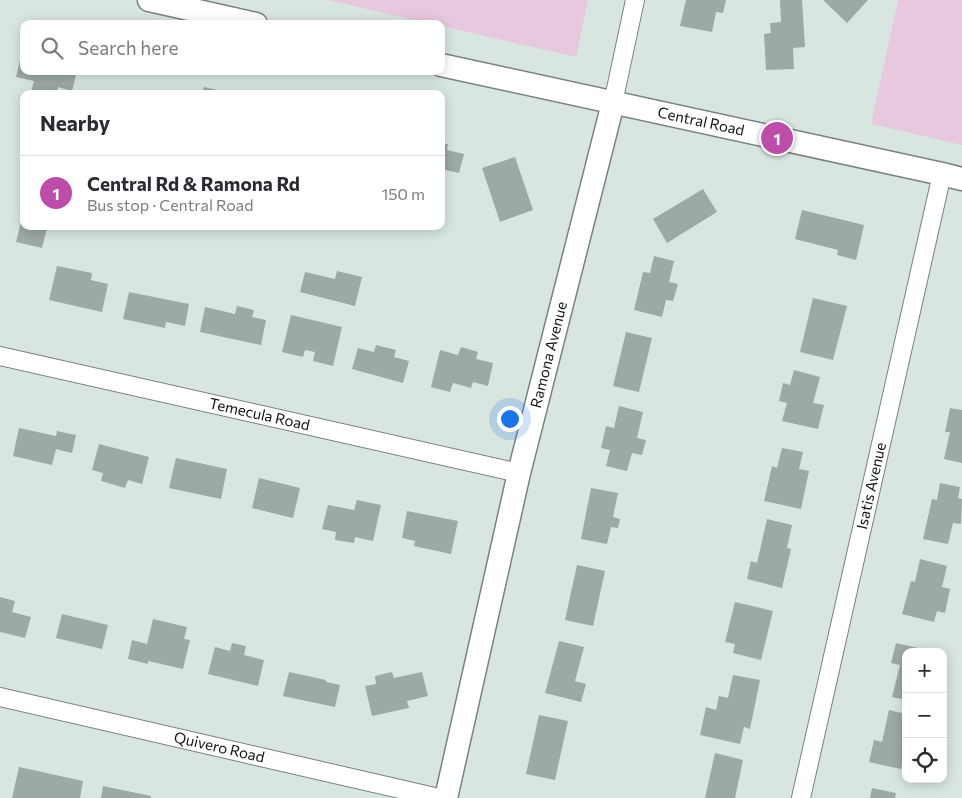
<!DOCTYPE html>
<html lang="en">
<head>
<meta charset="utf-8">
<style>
  :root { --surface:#fff; --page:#f7f7f7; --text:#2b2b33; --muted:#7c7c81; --line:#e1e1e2; --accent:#bd4da9 }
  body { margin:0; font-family:Commissioner,sans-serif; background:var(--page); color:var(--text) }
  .controls { position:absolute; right:15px; bottom:15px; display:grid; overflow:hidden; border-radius:10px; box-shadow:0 2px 12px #0003 }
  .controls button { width:45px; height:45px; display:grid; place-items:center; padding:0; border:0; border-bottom:1px solid var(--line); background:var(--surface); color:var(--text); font:25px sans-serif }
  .you { position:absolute; left:509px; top:418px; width:18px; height:18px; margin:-12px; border:4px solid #fff; border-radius:50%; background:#1a73e8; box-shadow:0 0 0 8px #1a73e833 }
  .badge { display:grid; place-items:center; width:32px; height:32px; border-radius:50%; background:var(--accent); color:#fff; font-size:16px; font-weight:700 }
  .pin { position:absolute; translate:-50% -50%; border:2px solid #fff; box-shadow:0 1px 5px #0006 }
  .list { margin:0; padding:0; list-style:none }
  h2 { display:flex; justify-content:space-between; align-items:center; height:65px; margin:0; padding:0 20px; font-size:21px }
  h2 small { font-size:16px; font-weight:400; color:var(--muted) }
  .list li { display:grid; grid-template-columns:32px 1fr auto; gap:15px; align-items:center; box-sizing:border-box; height:75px; padding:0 20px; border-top:1px solid var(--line) }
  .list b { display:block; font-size:19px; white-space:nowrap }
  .list p { margin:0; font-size:16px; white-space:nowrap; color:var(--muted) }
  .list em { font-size:16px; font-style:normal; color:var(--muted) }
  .icon { flex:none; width:28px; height:28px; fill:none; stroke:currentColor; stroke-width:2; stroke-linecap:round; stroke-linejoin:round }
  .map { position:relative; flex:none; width:962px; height:798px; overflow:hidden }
  .search { position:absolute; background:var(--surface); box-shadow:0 2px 12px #0003; left:20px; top:20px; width:425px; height:55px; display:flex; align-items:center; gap:12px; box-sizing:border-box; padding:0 18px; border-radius:10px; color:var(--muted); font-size:19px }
  .panel { position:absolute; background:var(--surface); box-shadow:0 2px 12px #0003; left:20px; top:90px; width:425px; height:140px; border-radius:10px }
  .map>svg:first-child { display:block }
  .green { fill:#e7c8df }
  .building { fill:#9da9a3 }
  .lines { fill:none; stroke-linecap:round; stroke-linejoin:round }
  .minor-casing { stroke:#78837e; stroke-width:20 }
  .tertiary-casing { stroke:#78837e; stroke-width:25 }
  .minor { stroke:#fff; stroke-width:18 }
  .tertiary { stroke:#fff; stroke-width:22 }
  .labels { text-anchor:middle; stroke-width:5; stroke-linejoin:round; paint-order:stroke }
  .street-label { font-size:15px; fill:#111513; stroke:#fff }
</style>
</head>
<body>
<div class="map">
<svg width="962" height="798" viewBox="0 0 962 798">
  <rect width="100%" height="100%" fill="#d9e6e0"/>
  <g class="green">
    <path d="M328,0h260l-12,57 -135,-31v-2h-10z"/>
    <path d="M898,0h64v145l-91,-21z"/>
  </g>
  <g class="building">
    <path d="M686,0h40l-3,13 -7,-1 -4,20 -32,-6z"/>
    <path d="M780,0h22l3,47 -12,1 1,21 -28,1 -2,-36 7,-1 -1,-10 11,-1z"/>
    <path d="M823,0h45l-21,23z"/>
    <path d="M21,56l3,1v14h53l-5,20 -14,-4 -1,7h-18l-8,-2 3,-11 -18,-4z"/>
    <path d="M204,87l21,5v2h-23z"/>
    <path d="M441,143l7,1 -1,6 17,4 -5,19 -18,-4z"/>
    <path d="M515,157l18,53 -33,12 -18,-54z"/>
    <path d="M703,189l14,23 -50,31 -14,-24z"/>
    <path d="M802,210l62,15 -8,35 -19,-5 1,-5 -43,-11z"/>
    <path d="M21,222h3v4h15l8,2 -5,20 -26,-6z"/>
    <path d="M654,256l20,5 -5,21 9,2 -5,17 -7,-1 -4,17 -28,-7 9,-38 7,1z"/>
    <path d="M57,266l35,7 -1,7 17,4 -6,28 -53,-12z"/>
    <path d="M337,271l25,6 -7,29 -55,-14 5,-20 30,7z"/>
    <path d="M129,292l60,12 -4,22 -19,-4 -1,6 -42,-9z"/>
    <path d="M813,298l34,8 -14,54 -33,-8z"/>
    <path d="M237,306l17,4 -2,7 14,3 -5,25 -61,-13 5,-25 30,7z"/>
    <path d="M291,315l51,12 -9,39 -20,-5 2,-9 -10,-2 -2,7 -21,-5z"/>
    <path d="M626,332l26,6 -13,54 -26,-6z"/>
    <path d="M376,345l20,5 -2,7 15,4 -6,22 -51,-14 6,-21 16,4z"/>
    <path d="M461,347l17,5 -2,7 17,4 -5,23 -15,-4 -2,6 -18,-5 -3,9 -19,-5 9,-37 18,5z"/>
    <path d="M794,370l26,7 -7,26 11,2 -6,24 -36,-8 5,-18 -8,-2 4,-18 7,2z"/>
    <path d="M619,406l24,6 -6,26 9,2 -4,15 -10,-2 -5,18 -21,-5 4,-16 -9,-2 5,-22 8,2z"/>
    <path d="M950,408l12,2v53l-18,-4 6,-27h-5z"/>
    <path d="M19,428l37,8 1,-5 19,4 -4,18 -16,-4 -4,16 -39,-9z"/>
    <path d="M99,444l50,13 -7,27 -14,-4 -3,8 -24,-7 2,-8 -11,-3z"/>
    <path d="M782,448l21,4 -4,17 10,2 -8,38 -37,-8 8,-35 5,2z"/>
    <path d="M176,458l51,11 -6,30 -52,-11z"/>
    <path d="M259,478l41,10 -7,30 -41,-10z"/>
    <path d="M940,483l20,4 -2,11 4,1 -1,25 -8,-1 -5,21 -25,-5 9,-40 5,1z"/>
    <path d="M591,488l27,5 -5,24 7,2 -2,9 -7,-1 -4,17 -26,-5z"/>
    <path d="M357,500l24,5 -8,36 -18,-4 -1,6 -19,-3 1,-8 -14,-3 6,-24 26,5z"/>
    <path d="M407,511l51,10 -7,33 -37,-8 1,-5 -13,-3z"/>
    <path d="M767,519l25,6 -5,23 4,1 -9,39 -35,-9 4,-18 6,2z"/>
    <path d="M920,559l27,7 -5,21 8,2 -5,24 -8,-2 -3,11 -32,-8 9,-33 4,1z"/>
    <path d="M577,565l28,6 -12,55 -28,-6z"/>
    <path d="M0,597l15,4 -3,11 19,5 -6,21 -25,-6z"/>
    <path d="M735,602l38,9 -12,49 -28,-7 2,-9 -10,-2z"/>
    <path d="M62,614l46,11 -6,24 -46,-11z"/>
    <path d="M153,619l34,8 -3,12 6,1 -7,29 -35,-8v3l-20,-5 4,-19 15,4z"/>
    <path d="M559,641l25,6 -9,34 11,3 -5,18 -36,-9z"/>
    <path d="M232,643l14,3 -2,9 20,5 -6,26 -50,-12 7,-27 15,4z"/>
    <path d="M896,643l35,8 -25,1v48l-14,-3 8,-32 -9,-2z"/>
    <path d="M289,672l37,8v2l14,3 -5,22 -52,-11z"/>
    <path d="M392,672l2,6 28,-6 6,24 -21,5 2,7 -37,8 -7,-30 11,-2 -1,-8z"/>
    <path d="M733,675l27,5 -10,49 -6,-2 -4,17 -40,-9 6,-28 10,3 3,-14 9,2z"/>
    <path d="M889,710l17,4v34l-5,21 -32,-7 5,-22 8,2z"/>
    <path d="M539,715l29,6 -13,59 -29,-6z"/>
    <path d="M715,753l28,7 -8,38h-30z"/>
    <path d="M19,767l64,14 -3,17h-68z"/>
    <path d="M103,786l48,10v2h-50z"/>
    <path d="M872,788l24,5 -1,5h-25z"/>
  </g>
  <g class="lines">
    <defs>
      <g id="minor">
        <path d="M613,103l22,-103"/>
        <path id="s1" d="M0,356l519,117"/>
        <path id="s2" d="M0,697l439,101"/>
        <path id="s3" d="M801,798l141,-624"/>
      </g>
      <g id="tertiary">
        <path d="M149,0l107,24"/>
        <path id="s4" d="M441,65l501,109 20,5"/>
        <path id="s5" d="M446,798l73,-325 94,-370"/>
      </g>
    </defs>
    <use href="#minor" class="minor-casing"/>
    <use href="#tertiary" class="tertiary-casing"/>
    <use href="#minor" class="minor"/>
    <use href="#tertiary" class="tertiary"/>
  </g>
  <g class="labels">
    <g class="street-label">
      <text dy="5" stroke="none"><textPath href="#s4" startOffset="266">Central Road</textPath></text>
      <text dy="5" stroke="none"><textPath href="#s5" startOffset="455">Ramona Avenue</textPath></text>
      <text dy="5" stroke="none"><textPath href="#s1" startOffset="266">Temecula Road</textPath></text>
      <text dy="5" stroke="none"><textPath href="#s3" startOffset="320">Isatis Avenue</textPath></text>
      <text dy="5" stroke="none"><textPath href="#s2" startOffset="225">Quivero Road</textPath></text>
    </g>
  </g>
</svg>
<div class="controls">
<button>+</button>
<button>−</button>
<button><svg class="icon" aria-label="locate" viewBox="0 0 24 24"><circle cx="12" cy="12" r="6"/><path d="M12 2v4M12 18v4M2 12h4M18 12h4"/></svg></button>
</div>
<div class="you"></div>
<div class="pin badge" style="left:777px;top:138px">1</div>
<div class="search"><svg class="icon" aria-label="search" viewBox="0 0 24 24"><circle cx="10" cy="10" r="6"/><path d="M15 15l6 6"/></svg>Search here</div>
<section class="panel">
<h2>Nearby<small></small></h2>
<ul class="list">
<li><span class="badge">1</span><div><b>Central Rd &amp; Ramona Rd</b><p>Bus stop · Central Road</p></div><em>150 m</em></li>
</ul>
</section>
</div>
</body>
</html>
